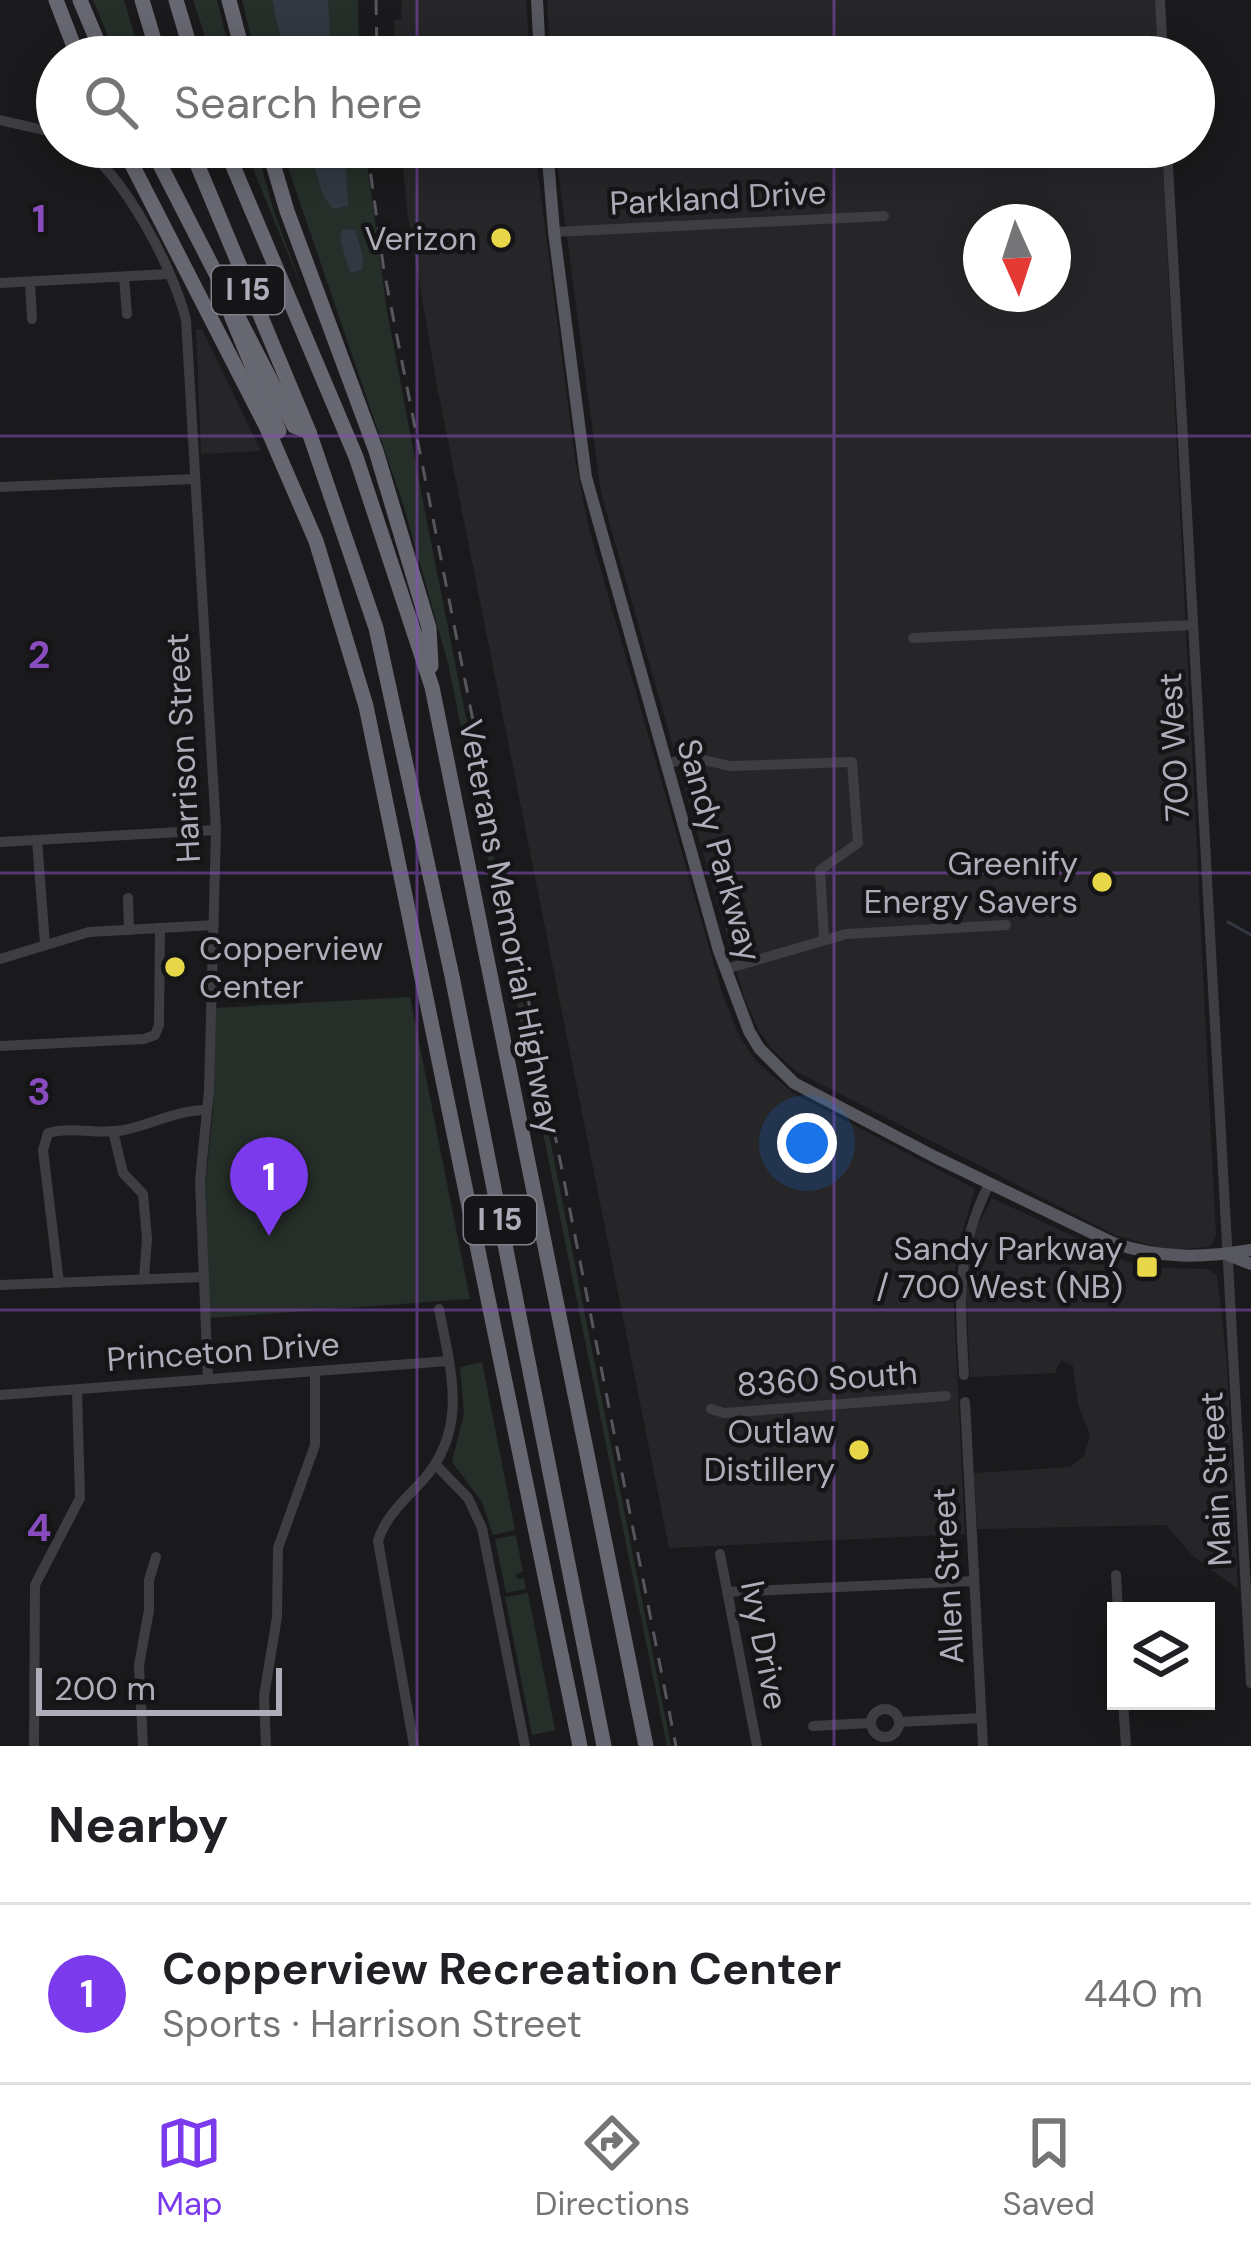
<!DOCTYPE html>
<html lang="en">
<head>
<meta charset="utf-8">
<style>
  :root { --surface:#fff; --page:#f6f6f6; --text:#202124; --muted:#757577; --line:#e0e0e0; --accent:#7c3aed }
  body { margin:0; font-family:"DM Sans",sans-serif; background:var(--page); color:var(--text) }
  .controls { position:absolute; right:36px; bottom:36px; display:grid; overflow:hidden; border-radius:0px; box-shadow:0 6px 30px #0003 }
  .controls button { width:108px; height:108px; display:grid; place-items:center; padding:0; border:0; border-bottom:3px solid var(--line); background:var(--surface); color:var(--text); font:60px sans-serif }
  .compass { position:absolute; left:963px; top:204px; width:108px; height:108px; border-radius:50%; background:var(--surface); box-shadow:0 6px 30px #0003; rotate:177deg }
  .scale { position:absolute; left:36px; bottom:30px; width:246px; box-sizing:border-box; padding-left:12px; border:6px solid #adaeba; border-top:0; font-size:33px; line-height:42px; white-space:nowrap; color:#adaeba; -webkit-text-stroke:9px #151517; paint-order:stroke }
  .you { position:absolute; left:807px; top:1143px; width:42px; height:42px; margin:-30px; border:9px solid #fff; border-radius:50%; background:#1a73e8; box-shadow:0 0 0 18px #1a73e833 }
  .badge { display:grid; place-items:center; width:78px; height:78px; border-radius:50%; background:var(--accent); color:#fff; font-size:39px; font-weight:700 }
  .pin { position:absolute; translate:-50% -99px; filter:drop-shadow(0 3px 6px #0008) }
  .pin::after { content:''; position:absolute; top:63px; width:42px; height:36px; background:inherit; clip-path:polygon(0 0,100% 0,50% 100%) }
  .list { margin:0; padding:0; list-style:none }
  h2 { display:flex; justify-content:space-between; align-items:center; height:156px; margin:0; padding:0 48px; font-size:51px }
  h2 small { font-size:39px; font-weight:400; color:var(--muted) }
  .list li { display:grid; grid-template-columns:78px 1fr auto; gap:36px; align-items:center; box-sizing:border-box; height:180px; padding:0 48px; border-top:3px solid var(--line) }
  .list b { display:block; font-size:45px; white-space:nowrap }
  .list p { margin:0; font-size:39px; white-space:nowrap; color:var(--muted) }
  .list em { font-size:39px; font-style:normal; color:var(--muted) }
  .icon { flex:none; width:66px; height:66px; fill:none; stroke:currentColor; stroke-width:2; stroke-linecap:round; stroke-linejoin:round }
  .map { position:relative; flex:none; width:1251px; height:1746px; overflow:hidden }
  .search { position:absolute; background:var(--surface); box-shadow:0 6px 30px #0003; left:36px; right:36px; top:36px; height:132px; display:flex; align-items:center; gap:30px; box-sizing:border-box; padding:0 42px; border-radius:66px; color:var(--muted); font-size:45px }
  .sheet { height:336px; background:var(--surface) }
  nav { display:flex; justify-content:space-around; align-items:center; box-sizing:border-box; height:168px; border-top:3px solid var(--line); background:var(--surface); font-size:33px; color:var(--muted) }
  nav a { display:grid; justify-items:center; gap:6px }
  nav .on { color:var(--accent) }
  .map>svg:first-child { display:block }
  .built { fill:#262629; fill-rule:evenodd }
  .green { fill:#262e29 }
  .water { fill:#323741 }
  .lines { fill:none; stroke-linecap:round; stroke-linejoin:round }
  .stream { stroke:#323741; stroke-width:3 }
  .minor { stroke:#3d3d42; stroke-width:10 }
  .major { stroke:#57575f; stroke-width:12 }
  .highway { stroke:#676771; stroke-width:15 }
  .rail { stroke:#56565d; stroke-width:3; stroke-dasharray:15 12; stroke-linecap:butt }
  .grid { fill:none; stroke:#884cbe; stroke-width:3; stroke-opacity:0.55 }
  .poi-dot { fill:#e6d648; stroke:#151517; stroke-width:4.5 }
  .labels { text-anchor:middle; stroke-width:9; stroke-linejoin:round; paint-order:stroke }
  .shield { fill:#151517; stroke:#7f8089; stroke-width:3 }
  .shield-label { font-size:30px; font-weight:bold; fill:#adaeba }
  .street-label { font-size:33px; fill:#adaeba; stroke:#151517 }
  .poi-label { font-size:33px; fill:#adaeba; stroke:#151517; text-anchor:end }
  .grid-label { font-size:39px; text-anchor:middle; font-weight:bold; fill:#884cbe; stroke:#151517; stroke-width:9; stroke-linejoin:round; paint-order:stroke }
</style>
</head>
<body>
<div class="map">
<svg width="1251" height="1746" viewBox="0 0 1251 1746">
  <rect width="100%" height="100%" fill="#1a1a1c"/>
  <g class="built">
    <path d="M402,0h124l4,57h-135l-1,-37 7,-1z"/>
    <path d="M547,0h608l3,57h-608z"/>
    <path d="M401,147h130l5,11 39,300 13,67 135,471 17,41 17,25 36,31 182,96 -16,55 -6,44 12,246 -296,14 -232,-1162 -30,-175z"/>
    <path d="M555,147h607l54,1089 -6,11 -42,3 -53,-15 -318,-163 -25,-23 -13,-18 -15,-34 -143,-504zM981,222h72v72h-72z"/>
    <path d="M196,329h6l59,122 -60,3z"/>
    <path d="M992,1198l133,63 35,7 47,1 10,6 10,87 11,227 -45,-33 -27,-31 -189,4 -3,-56 96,-6 14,-11 6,-21 -12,-31 -5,-38 -12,-6 -6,13 -85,4 -4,-93 7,-49z"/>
  </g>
  <g class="green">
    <path d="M93,0h31l17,57h-24z"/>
    <path d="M193,0h24l14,57h-19z"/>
    <path d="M242,0h116l1,57h-103z"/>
    <path d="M244,147h12l18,65 31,83z"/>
    <path d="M281,147h84l22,164 39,206 245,1229h-4l-219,-1083 -44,-156z"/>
    <path d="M410,997l60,302 -260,19 -5,-134 8,-71 3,-105z"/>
    <path d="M482,1362l33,168 -22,5 -11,-33 -30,-40 12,-48 -4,-47z"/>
    <path d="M516,1535l7,37 -7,2 1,5 7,-1 2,11 -20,4 -11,-54z"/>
    <path d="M528,1593l27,137 -23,5 -27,-138z"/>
  </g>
  <g class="water">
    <path d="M272,0h56l3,57h-46z"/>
    <path d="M308,147h37l3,59 -15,3 -10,-14z"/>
    <path d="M355,229l8,28 -1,13 -12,3 -10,-34 2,-9z"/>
  </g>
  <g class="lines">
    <path class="stream" d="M1228,922l23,13"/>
    <g class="minor">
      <path d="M1160,0l3,57"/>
      <path d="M0,120l57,13"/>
      <path d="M82,147c43,29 92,123 104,173l30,510 -7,261 -9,90 8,198"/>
      <path d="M1167,147l84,1536"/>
      <path d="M554,232l330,-16"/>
      <path d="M124,277l3,37"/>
      <path d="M30,282l2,37"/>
      <path d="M0,283l169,-9"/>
      <path d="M0,487l195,-8"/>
      <path d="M913,638l280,-13"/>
      <path d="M666,764l25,-7 39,9 122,-4 6,81 -38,27 4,68"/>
      <path d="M37,840l8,104"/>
      <path d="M0,842l216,-12"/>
      <path d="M128,898l1,32"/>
      <path d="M0,959l89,-27 125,-7"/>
      <path d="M726,969l120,-35 160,-9"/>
      <path d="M0,1046l144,-7 11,-4 4,-10 1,-97"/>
      <path d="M113,1131l10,42 20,21 4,44 -3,41"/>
      <path d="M59,1283l-16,-133 5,-17c26,-7 51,2 76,-3 29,-6 53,-20 83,-20"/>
      <path d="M0,1285l204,-8"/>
      <path d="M964,1375c-4,-73 -9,-123 25,-191"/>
      <path d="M0,1395l449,-34"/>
      <path d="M965,1402l18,344"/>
      <path d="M711,1409l13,4 222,-17"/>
      <path d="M436,1465l32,33 14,30 43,218"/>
      <path d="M720,1554l37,192"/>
      <path d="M1116,1575l2,36"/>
      <path d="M727,1592l246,-11"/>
      <path d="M1123,1701l3,45"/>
      <circle cx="885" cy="1723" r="14"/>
      <path d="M899,1722l82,-4"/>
      <path d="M813,1726l58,-3"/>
      <path d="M34,1746l1,-161 45,-87 -3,-108"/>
      <path d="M143,1746l-4,-81 10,-55v-30l7,-23"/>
      <path d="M266,1746l-2,-50 13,-79 1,-69 37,-103v-74"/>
      <path d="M414,1746l-36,-205c7,-25 28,-42 45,-61 46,-51 28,-109 16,-171"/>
    </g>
    <g class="major">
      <path d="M537,0l3,57"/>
      <path d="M547,147l7,85 32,245 133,474 30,80 10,17 35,35 141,74 178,86c49,16 89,15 138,7"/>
      <path d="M1230,1256l21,8"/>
    </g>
    <g class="highway">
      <path d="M56,0l22,57"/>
      <path d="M80,0l24,57"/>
      <path d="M142,0l17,57"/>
      <path d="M176,0l17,57"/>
      <path d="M229,0l15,57"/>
      <path d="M123,147l144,281 49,113 50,165 214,1040"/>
      <path d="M151,147l143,279 15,6"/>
      <path d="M190,147l119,285 67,196 76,348 152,770"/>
      <path d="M225,147l131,310 76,230 214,1059"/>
      <path d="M268,147l19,64 89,240 53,177 2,38"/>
      <path d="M231,315l48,116"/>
    </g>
    <g class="rail">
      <path d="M376,0l1,57"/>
      <path d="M367,147l17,124 292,1475"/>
    </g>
  </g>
  <path class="grid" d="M417,0v57M834,0v57M417,147v1599M834,147v1599M0,436h1251M0,873h1251M0,1310h1251"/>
  <g class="poi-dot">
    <circle cx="501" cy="238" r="12"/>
    <circle cx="1102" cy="882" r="12"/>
    <circle cx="175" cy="967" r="12"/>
    <rect x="1135" y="1255" width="24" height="24" rx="6"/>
    <circle cx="859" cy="1450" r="12"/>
  </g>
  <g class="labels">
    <g class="shield">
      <rect x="212" y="266" width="72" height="48" rx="9"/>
      <rect x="464" y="1196" width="72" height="48" rx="9"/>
    </g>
    <g class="shield-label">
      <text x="248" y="300">I 15</text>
      <text x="500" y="1230">I 15</text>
    </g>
    <g class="street-label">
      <text transform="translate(718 197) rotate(-3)" y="12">Parkland Drive</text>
      <text transform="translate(1173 747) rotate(-93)" y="12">700 West</text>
      <text transform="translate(182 748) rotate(-93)" y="12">Harrison Street</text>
      <text transform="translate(720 850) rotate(74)" y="12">Sandy Parkway</text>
      <text transform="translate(511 927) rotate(79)" y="12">Veterans Memorial Highway</text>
      <text transform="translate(223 1351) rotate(-4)" y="12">Princeton Drive</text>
      <text transform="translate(827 1378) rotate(-4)" y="12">8360 South</text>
      <text transform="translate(1215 1479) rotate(-93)" y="12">Main Street</text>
      <text transform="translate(947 1576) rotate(-93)" y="12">Allen Street</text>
      <text transform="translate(765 1645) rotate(79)" y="12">Ivy Drive</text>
    </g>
    <g class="poi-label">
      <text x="477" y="250">Verizon</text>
      <text x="1078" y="875">Greenify<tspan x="1078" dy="38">Energy Savers</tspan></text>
      <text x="199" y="960" text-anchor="start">Copperview<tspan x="199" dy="38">Center</tspan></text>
      <text x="1123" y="1260">Sandy Parkway<tspan x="1123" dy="38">/ 700 West (NB)</tspan></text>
      <text x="835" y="1443">Outlaw<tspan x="835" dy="38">Distillery</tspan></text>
    </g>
  </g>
  <g class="grid-label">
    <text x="39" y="232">1</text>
    <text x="39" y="668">2</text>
    <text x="39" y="1105">3</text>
    <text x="39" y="1541">4</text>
  </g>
</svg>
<div class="controls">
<button><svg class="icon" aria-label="layers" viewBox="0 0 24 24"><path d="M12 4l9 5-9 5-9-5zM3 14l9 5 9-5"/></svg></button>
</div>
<svg class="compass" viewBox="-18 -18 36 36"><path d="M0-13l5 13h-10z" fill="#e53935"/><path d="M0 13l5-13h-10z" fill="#757577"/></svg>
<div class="scale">200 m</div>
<div class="you"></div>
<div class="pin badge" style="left:269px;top:1236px">1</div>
<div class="search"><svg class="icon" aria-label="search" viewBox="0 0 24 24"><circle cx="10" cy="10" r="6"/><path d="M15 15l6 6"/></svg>Search here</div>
</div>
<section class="sheet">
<h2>Nearby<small></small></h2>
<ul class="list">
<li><span class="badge">1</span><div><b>Copperview Recreation Center</b><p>Sports · Harrison Street</p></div><em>440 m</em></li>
</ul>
</section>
<nav>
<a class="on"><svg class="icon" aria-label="map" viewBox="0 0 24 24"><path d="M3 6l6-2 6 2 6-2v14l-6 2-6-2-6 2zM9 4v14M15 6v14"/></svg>Map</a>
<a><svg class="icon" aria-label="directions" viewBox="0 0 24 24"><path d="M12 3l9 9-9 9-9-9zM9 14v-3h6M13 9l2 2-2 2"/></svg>Directions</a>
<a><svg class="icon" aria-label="saved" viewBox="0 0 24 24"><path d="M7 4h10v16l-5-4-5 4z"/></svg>Saved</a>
</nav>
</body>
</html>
